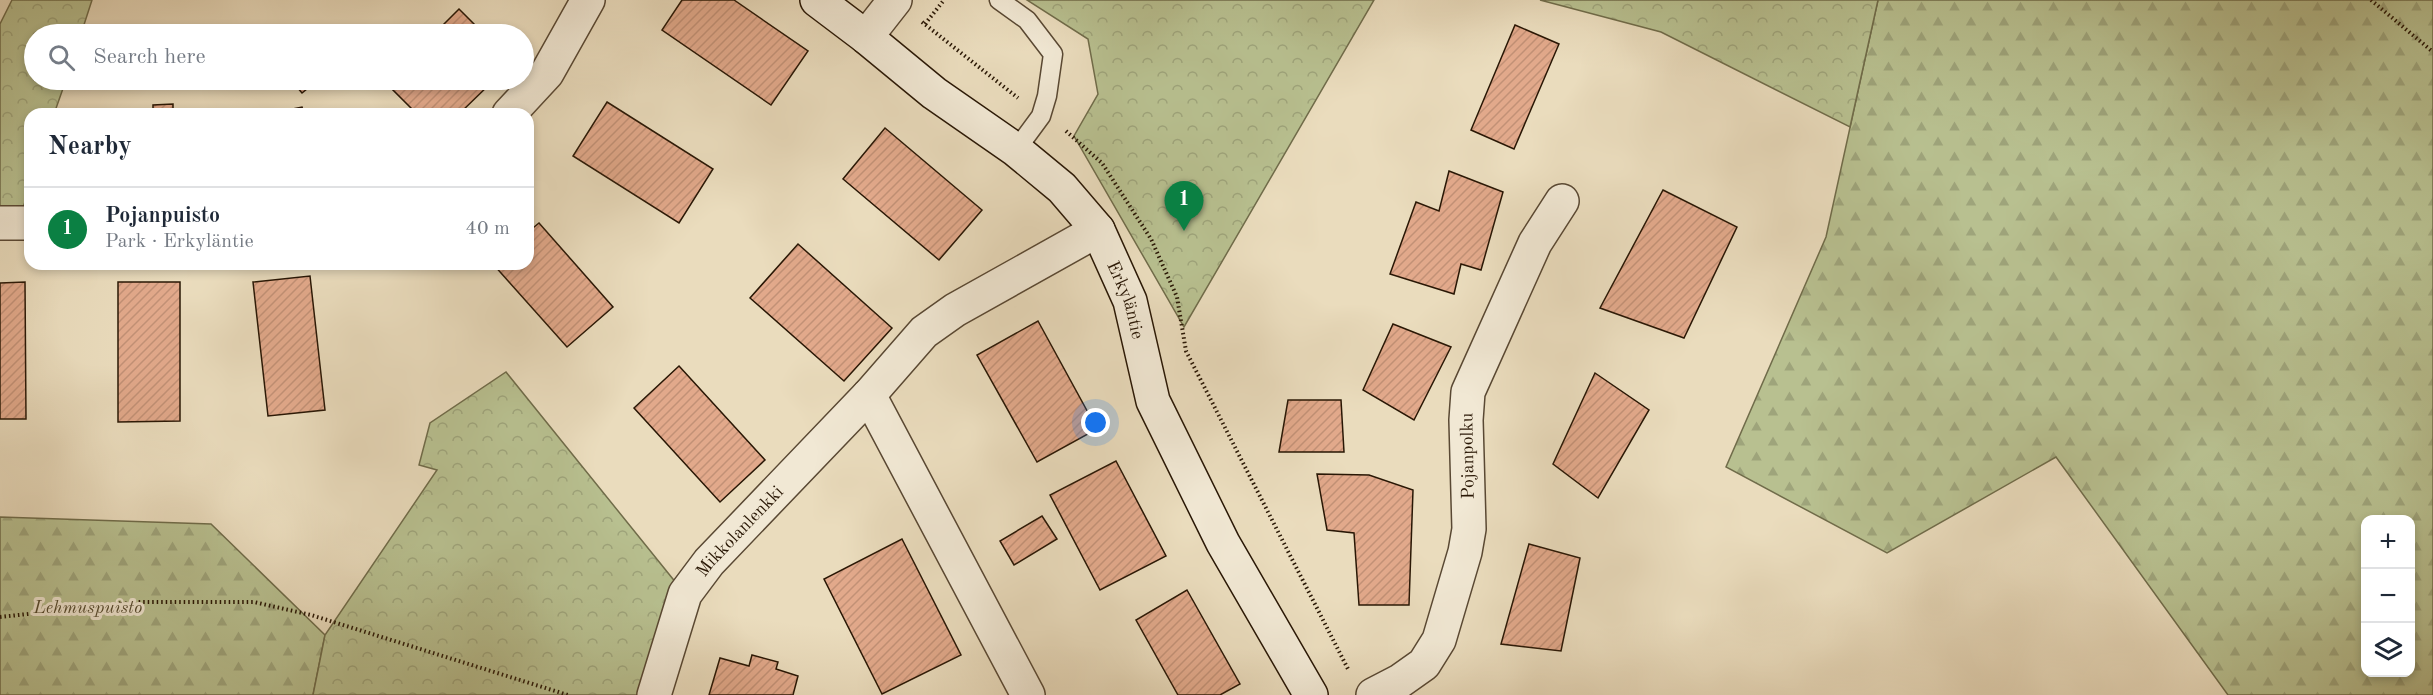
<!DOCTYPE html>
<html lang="en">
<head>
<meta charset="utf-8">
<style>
  :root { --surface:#fff; --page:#f6f6f7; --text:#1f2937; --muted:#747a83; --line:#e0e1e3; --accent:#0b8043 }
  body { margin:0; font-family:"Old Standard TT",serif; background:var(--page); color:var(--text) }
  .controls { position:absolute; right:18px; bottom:18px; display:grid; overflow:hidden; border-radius:12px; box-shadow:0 3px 9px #0003 }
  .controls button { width:54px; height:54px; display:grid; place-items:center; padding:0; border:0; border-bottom:2px solid var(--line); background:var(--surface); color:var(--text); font:30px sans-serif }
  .you { position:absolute; left:1096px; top:423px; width:21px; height:21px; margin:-15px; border:4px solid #fff; border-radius:50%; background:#1a73e8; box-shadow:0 0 0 9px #1a73e833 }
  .badge { display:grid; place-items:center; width:39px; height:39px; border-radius:50%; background:var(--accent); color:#fff; font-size:20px; font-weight:700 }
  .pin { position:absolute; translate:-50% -50px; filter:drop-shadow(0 2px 3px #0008) }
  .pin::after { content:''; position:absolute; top:32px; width:21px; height:18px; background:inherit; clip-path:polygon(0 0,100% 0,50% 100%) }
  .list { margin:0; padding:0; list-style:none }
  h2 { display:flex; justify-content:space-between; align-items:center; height:78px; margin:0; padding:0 24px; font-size:26px }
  h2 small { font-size:20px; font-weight:400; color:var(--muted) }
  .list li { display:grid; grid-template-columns:39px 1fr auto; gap:18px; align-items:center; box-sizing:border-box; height:84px; padding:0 24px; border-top:2px solid var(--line) }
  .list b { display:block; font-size:22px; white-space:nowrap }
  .list p { margin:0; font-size:20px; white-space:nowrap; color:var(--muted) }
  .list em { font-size:20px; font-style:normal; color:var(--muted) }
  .icon { flex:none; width:33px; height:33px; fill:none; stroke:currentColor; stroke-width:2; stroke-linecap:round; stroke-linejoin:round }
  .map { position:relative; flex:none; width:2433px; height:695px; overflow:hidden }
  .search { position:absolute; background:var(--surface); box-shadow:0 3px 9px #0003; left:24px; top:24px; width:510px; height:66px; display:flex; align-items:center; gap:15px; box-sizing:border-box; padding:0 21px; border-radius:33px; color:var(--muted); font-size:22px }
  .panel { position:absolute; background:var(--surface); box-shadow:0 3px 9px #0003; left:24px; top:108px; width:510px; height:162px; border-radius:18px }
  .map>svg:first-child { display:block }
  .forest { fill:url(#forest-firs); stroke:#706c4a; stroke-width:1.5; fill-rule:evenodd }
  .park { fill:url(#park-crowns); stroke:#706c4a; stroke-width:1.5 }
  .building { fill:url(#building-hatch); stroke:#291705; stroke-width:1.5 }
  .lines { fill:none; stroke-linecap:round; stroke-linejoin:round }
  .lane-casing { stroke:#594833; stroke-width:21 }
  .street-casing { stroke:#594833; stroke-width:36 }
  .secondary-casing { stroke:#291705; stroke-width:36 }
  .path { stroke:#291705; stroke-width:4; stroke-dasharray:1.5 3; stroke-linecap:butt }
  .lane { stroke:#f1e8d4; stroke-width:18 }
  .street { stroke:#f1e8d4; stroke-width:33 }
  .secondary { stroke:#f1e8d4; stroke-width:33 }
  .labels { text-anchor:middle; stroke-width:6; stroke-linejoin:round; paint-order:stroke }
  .street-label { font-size:18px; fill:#291705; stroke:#f1e8d4 }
  .park-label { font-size:18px; font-style:italic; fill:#544a2f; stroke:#f1e8d4 }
</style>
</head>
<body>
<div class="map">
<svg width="2433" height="695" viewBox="0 0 2433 695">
  <defs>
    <pattern id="forest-firs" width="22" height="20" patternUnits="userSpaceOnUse" patternTransform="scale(1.5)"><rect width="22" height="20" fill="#b8c090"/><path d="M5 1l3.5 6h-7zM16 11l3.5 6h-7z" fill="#9ea47b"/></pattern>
    <pattern id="park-crowns" width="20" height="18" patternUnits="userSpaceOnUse" patternTransform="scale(1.5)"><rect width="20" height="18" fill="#b8c090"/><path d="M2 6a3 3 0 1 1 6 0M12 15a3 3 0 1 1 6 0" fill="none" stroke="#9ea47b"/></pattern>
    <pattern id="building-hatch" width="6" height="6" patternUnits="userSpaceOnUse" patternTransform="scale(1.5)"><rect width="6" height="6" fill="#e2a98b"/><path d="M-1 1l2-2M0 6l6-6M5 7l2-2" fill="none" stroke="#c29176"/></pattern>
  </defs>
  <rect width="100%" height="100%" fill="#eadcbd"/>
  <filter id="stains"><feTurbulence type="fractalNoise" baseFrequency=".00333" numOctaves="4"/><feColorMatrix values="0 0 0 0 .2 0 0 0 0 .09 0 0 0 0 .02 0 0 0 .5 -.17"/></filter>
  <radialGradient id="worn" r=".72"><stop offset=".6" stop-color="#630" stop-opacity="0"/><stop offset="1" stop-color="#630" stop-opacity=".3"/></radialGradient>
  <g class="forest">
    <path d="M1878,0h555v695h-205l-172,-238 -169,96 -161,-86 100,-230zM2366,520h44v152h-44z"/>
    <path d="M0,517l211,7 114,111 -12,60h-313z"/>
  </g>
  <g class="park">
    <path d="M12,0h80l-11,34h-47v46h32l-12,34h-24v73l-7,21h-23v-184z"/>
    <path d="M1027,0h347l-190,327 -110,-191 24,-42 -10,-55z"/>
    <path d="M1540,0h338l-28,127 -189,-95z"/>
    <path d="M506,372l179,222 -31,101h-341l12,-60 112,-165 -18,-5 11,-42z"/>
  </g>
  <g class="building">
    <path d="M682,0h52l74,51 -37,54 -109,-75z"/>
    <path d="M459,9l25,25h-50z"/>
    <path d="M299,25l8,9h-20z"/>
    <path d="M1515,25l44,19 -45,105 -43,-19z"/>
    <path d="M291,80h27l-16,13z"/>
    <path d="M388,80h106l-35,34h-42l-32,-32z"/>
    <path d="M607,102l106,67 -34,54 -106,-67z"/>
    <path d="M173,104v10h-20v-9z"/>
    <path d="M302,107l2,7h-37z"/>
    <path d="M885,128l97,82 -43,50 -96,-81z"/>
    <path d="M1449,171l54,21 -22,78 -20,-6 -7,30 -64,-20 26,-72 23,9z"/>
    <path d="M1663,190l74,37 -53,111 -84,-30z"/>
    <path d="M539,223l74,84 -46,40 -74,-83h35v-32z"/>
    <path d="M798,244l94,84 -48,53 -94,-83z"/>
    <path d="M310,276l15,134 -57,6 -15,-134z"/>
    <path d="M25,282l1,137h-26v-136z"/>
    <path d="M118,282h62v139l-62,1z"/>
    <path d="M1038,321l59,108 -60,33 -60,-107z"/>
    <path d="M1393,324l58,23 -37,73 -51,-30z"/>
    <path d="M679,366l86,94 -45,42 -86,-94z"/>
    <path d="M1595,373l54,37 -51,88 -45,-34z"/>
    <path d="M1288,400h53l3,52h-65z"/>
    <path d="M1116,461l50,95 -66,34 -50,-95z"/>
    <path d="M1317,474l52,1 44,15 -4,115h-50l-5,-72 -27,-3z"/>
    <path d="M1042,516l15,23 -43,26 -14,-24z"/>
    <path d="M902,539l59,116 -79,39 -58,-115z"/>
    <path d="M1529,544l51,14 -19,93 -60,-7z"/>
    <path d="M1187,590l53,94 -20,11h-42l-42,-75z"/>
    <path d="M752,655l26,7 -2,7 22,7 -5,19h-84l11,-37 29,8z"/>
  </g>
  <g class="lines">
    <defs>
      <path id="lane" d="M999,0l28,20 26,34 -6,42 -6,20 -25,34"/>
      <g id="street">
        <path d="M866,37l29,-37"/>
        <path d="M509,114l38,-41 41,-73"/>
        <path d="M0,223h30"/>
        <path d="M869,395l159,300"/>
        <path id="s1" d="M654,695l31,-101 24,-32 160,-167 55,-63 31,-22 143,-80"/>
        <path d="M1373,695l27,-14 24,-17 15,-24 26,-88 4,-23 -3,-109 2,-28 67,-149 27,-42"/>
      </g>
      <g id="secondary">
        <path id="s2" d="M817,0l49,37 68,56 82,57 46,38 36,42 32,71 23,100 70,142 88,152"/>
      </g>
    </defs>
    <use href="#lane" class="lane-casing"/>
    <use href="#street" class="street-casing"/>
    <use href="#secondary" class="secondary-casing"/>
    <g class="path">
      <path d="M2371,0l62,52"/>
      <path d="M922,22l96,76"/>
      <path d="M925,24l19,-24"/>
      <path d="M1066,131l36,32 49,76 26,58 9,54 163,320"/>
      <path d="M0,617l140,-15h114l57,13 257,80"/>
    </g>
    <use href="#lane" class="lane"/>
    <use href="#street" class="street"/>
    <use href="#secondary" class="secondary"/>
  </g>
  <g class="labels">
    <g class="street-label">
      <text dy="6" stroke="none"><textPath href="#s2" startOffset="440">Erkyläntie</textPath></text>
      <text transform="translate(1467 456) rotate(-91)" y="6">Pojanpolku</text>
      <text dy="6" stroke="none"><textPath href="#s1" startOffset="189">Mikkolanlenkki</textPath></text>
    </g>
    <g class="park-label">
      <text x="88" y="613">Lehmuspuisto</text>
    </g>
  </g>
  <rect width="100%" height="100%" filter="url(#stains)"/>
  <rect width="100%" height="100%" fill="url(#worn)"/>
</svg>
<div class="controls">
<button>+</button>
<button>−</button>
<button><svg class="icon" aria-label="layers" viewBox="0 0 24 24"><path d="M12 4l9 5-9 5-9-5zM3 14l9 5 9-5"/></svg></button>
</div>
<div class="you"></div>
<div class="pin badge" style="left:1184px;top:231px">1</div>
<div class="search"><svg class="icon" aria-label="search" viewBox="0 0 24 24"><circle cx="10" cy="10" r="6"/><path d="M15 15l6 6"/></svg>Search here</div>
<section class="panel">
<h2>Nearby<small></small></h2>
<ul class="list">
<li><span class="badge">1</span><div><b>Pojanpuisto</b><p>Park · Erkyläntie</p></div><em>40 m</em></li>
</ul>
</section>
</div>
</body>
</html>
